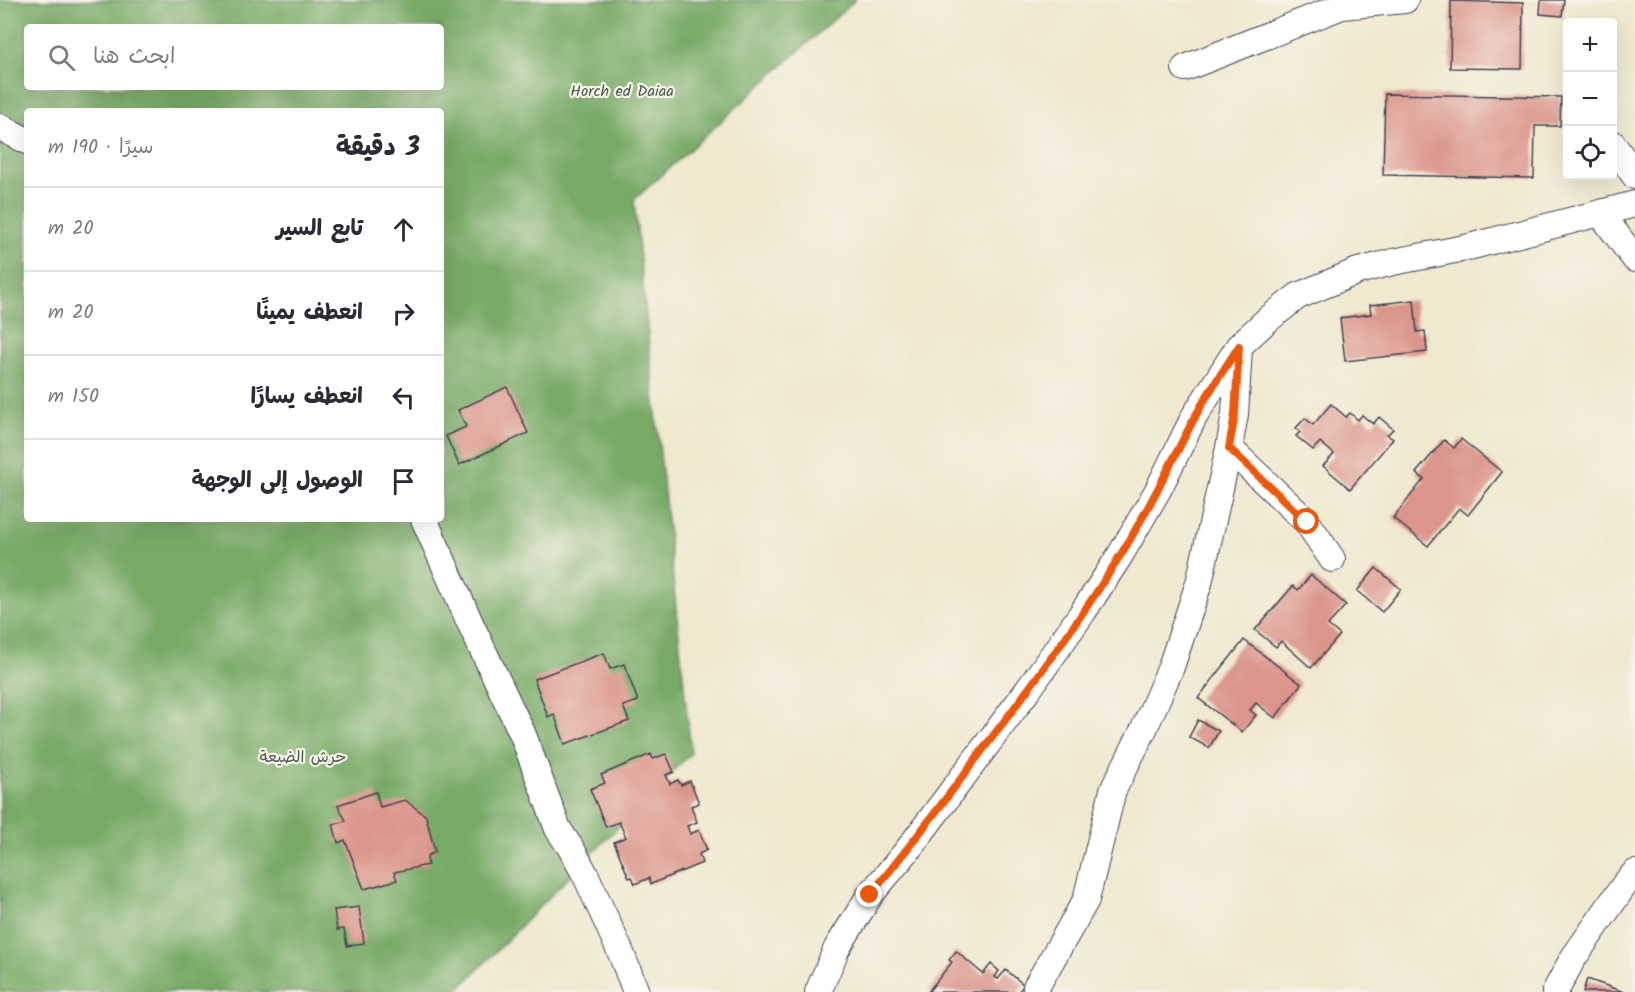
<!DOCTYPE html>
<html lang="ar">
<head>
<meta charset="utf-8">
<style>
  :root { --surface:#fff; --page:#f2f2f3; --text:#2b2b33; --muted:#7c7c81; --line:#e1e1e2 }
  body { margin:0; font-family:Kalam,"Playpen Sans Arabic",sans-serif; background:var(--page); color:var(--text); direction:rtl }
  .controls { position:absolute; right:18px; top:18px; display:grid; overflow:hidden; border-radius:6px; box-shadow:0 6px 24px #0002 }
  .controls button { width:54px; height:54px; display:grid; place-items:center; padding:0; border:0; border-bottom:2px solid var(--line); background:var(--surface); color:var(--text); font:30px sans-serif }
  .stop { position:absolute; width:18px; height:18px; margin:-14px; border:4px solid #ea580c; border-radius:50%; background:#fff }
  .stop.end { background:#ea580c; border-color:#fff; box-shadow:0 2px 6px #0008 }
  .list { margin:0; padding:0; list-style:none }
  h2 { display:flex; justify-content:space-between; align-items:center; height:78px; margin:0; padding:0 24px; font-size:26px }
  h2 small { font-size:20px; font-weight:400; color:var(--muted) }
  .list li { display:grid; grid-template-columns:39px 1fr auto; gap:18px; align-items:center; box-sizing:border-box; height:84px; padding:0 24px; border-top:2px solid var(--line) }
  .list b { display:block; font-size:22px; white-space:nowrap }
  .list em { font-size:20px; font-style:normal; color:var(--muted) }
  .icon { flex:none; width:33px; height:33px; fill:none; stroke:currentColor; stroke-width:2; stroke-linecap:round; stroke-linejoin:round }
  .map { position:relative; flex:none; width:1635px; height:992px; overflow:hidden; direction:ltr }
  .search { position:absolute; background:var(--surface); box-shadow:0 6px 24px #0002; left:24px; top:24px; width:420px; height:66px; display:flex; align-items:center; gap:15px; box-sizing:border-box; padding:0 21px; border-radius:6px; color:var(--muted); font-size:22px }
  .panel { position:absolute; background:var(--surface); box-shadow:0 6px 24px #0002; left:24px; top:108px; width:420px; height:414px; border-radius:6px; direction:rtl }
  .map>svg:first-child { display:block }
  .forest { fill:#78aa66; stroke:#4d6650; stroke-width:1.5; fill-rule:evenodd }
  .building { fill:#db958b }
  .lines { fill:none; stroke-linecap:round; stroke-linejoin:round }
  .minor-casing { stroke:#414051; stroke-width:28 }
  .minor { stroke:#fff; stroke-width:26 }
  .route { stroke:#ea580c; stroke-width:8 }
  .labels { text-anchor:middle; stroke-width:4.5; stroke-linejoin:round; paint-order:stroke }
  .park-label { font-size:16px; fill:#4a5b4f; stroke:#f7f3e8 }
</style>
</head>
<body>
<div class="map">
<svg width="1635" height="992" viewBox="0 0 1635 992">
  <rect width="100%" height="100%" fill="#f7f3e8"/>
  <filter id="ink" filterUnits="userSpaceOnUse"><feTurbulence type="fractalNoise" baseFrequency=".0167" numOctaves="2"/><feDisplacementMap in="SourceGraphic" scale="12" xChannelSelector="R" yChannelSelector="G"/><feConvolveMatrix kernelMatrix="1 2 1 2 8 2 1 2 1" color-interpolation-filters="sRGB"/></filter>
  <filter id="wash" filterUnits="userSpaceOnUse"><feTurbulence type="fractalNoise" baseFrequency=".008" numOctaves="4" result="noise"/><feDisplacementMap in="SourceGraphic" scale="24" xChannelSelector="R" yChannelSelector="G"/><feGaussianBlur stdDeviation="1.35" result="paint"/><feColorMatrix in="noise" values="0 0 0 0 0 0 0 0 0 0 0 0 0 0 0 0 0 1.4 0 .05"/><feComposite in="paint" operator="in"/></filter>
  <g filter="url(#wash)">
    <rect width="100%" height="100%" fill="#f0e8cf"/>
    <path class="forest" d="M0,0h855l-221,200 57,553 -235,239h-456zM27,27h414v60h-414zM27,111h414v408h-414z"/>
    <g id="blocks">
      <g class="building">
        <path d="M1541,0h23l-2,16 -22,-2z"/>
        <path d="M1451,1l72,2 -1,66 -72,-1z"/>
        <path d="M1385,94l176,3 -1,29h-25l-1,52 -151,-3z"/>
        <path d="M1414,300l3,32 8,-1 2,21 -82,9 -5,-43 31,-4 -1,-9z"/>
        <path d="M507,387l21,46 -69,32 -13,-29 20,-9 -8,-17z"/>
        <path d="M1331,404l15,13 4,-4 8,7 4,-5 11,9 6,-7 14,12 -6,6 6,4 -43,50 -27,-23 11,-12 -14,-12 -7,8 -17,-14 4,-4 -4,-4 9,-10 8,7z"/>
        <path d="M1461,439l41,33 -34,43 -9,-7 -31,38 -35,-28 31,-39 -8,-6 28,-33 10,8z"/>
        <path d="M1376,568l25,21 -19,23 -25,-21z"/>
        <path d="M1311,575l35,30 -18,20 12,10 -29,33 -30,-27 -5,6 -21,-17 38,-44 5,4z"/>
        <path d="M1244,640l57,44 -26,34 -19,-15 -6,7 6,5 -14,17 -44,-34z"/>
        <path d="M604,653l6,16 14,-5 14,37 -15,5 6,15 -64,23 -11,-30 -6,3 -14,-38z"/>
        <path d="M1198,720l21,11 -10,17 -20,-11z"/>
        <path d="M651,754l2,5 13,-5 8,18 -8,3 4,9 8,-4 3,5 9,-4 9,22 -8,3 6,16 -10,4 3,8 9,-4 8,20 -8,4 3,9 -51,21 -2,-6 -14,6 -3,-7 -3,1 -15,-36 12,-5 -7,-15 -13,5 -16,-38 15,-6 -4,-8z"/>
        <path d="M376,792l4,15 25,-7 21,16 9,36 -8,4 1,9 -34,7 3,8 -33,9 -19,-49 -7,3 -5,-19 13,-3 -8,-16z"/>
        <path d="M359,907l5,36 -17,3 -3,-17 -7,1 -3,-20z"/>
        <path d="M956,951l27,23 8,-10 8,7 -4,6 3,2 8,-9 18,15 -6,7h-90l24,-30 -3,-2z"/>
        <path d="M1587,979l37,13h-41z"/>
      </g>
    </g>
  </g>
  <g filter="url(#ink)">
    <use href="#blocks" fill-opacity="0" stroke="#414051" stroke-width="1.5"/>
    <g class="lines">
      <defs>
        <g id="minor">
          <path d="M1185,68l157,-62 63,-6"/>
          <path d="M0,127l27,14"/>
          <path d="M1612,143l23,33"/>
          <path d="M1601,214l34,45"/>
          <path d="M1229,448l78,74 25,37"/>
          <path d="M424,519l47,106 52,110 35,94 14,21 14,26 35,77 15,39"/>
          <path d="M1036,987l50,-87 27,-110 31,-61 27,-62 28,-84 30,-135 6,-34 4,-65"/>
          <path d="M818,992l19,-44 33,-53 37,-44 121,-161 55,-78 36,-55 39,-67 36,-73 45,-71 27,-25 32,-25 60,-25 35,-9 72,-14 170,-44"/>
          <path d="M1555,992l17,-32 53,-76 10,-11"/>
        </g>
      </defs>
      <use href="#minor" class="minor-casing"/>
      <use href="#minor" class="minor"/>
    </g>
  </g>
  <g class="lines" filter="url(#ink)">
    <path class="route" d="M870,895c41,-49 79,-100 117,-151 46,-60 91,-121 131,-185 29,-45 51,-93 76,-140 13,-25 30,-49 45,-73l-4,68 -6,34 78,74"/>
  </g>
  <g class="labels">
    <g class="park-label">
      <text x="622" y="96">Horch ed Daiaa</text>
      <text x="303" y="762">حرش الضيعة</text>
    </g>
  </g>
</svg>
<div class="controls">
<button>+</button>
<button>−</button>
<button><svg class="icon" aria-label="locate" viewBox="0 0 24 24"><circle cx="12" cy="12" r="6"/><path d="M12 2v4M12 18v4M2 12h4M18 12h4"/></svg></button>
</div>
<div class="stop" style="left:1307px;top:522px"></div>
<div class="stop end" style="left:870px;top:895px"></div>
<div class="search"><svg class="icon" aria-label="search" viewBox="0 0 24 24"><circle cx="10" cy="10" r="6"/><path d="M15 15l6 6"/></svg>ابحث هنا</div>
<section class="panel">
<h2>3 دقيقة<small>سيرًا · 190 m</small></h2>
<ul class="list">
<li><svg class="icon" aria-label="ahead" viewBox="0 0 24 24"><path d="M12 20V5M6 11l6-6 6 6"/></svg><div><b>تابع السير</b></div><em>20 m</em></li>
<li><svg class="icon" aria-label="right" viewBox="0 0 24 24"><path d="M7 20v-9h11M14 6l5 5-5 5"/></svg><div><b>انعطف يمينًا</b></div><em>20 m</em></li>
<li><svg class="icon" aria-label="left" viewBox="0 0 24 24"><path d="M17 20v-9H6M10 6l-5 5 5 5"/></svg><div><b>انعطف يسارًا</b></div><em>150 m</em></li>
<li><svg class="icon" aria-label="arrive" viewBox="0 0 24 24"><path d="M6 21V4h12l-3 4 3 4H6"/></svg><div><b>الوصول إلى الوجهة</b></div></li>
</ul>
</section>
</div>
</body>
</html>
